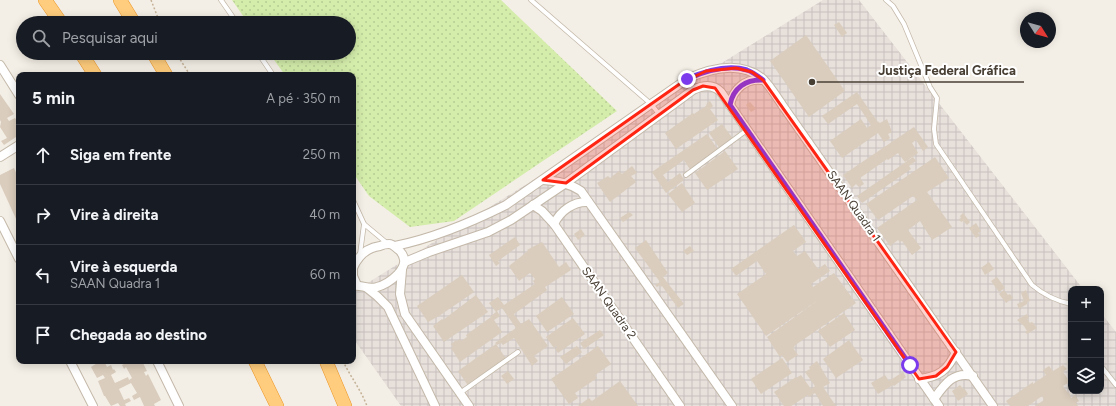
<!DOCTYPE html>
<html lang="pt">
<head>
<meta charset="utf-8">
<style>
  :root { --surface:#171b24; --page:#20242c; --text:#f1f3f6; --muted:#9ea1a6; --line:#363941 }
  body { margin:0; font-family:Figtree,sans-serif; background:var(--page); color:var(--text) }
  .controls { position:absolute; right:12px; bottom:12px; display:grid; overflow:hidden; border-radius:8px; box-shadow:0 2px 10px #0003 }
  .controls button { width:36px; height:36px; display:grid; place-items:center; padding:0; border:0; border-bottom:1px solid var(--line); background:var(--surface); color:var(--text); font:20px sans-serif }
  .compass { position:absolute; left:1020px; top:12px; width:36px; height:36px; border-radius:50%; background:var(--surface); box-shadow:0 2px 10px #0003; rotate:127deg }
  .stop { position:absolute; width:12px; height:12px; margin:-9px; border:3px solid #7c3aed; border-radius:50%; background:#fff }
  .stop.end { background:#7c3aed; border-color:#fff; box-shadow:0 1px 4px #0008 }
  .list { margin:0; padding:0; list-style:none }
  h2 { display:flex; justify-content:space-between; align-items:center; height:52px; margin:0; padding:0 16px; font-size:17px }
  h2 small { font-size:13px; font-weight:400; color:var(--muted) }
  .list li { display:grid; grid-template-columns:26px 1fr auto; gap:12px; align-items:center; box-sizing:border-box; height:60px; padding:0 16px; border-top:1px solid var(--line) }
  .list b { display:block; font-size:15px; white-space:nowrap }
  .list p { margin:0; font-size:13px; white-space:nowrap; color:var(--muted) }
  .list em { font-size:13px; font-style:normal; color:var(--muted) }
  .icon { flex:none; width:22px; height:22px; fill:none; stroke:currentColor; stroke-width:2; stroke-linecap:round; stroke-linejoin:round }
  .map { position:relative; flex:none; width:1116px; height:406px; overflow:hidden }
  .search { position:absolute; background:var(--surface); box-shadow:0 2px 10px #0003; left:16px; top:16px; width:340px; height:44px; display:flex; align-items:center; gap:10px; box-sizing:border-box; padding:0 14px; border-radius:22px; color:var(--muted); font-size:15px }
  .panel { position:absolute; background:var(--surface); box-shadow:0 2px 10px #0003; left:16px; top:72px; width:340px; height:292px; border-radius:8px }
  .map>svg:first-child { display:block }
  .industrial { fill:url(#industrial-grid) }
  .grass { fill:url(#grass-dots) }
  .building { fill:#dacdbd }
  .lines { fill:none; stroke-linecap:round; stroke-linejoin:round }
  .service-casing { stroke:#c4b9aa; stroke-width:5.5 }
  .minor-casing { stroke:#c4b9aa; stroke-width:10 }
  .trunk-casing { stroke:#ec9628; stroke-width:14 }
  .path { stroke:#c4b197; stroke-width:1.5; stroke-dasharray:2 2; stroke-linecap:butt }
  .service { stroke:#fff; stroke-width:4 }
  .minor { stroke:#fff; stroke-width:8 }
  .trunk { stroke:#ffcd7d; stroke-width:13 }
  .route { stroke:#7c3aed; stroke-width:5 }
  .marked { fill:#ff2512; fill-opacity:0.2; stroke:#ff2512; stroke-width:3; stroke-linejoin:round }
  .labels { text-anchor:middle; stroke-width:4; stroke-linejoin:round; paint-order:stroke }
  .street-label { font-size:12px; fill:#483f34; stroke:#fff }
  .leader { fill:none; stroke:#483f34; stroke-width:1.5 }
  .callout-dot { fill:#483f34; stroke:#fff; stroke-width:1.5 }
  .callout-label { font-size:13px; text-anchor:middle; font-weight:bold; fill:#483f34; stroke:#fff; stroke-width:4; stroke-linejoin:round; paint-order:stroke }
</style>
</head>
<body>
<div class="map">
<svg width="1116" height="406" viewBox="0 0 1116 406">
  <defs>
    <pattern id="industrial-grid" width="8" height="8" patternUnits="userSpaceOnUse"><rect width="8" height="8" fill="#e7e0db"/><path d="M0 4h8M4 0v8" fill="none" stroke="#c8c1bd"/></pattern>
    <pattern id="grass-dots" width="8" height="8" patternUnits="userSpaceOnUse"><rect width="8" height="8" fill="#d4edab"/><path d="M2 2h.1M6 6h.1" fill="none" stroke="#b8cc94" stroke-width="1.8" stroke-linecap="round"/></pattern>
  </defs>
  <rect width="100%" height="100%" fill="#f4efe6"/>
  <path class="industrial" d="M823,0h36l224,289h-12v102h30v-78l15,19v74h-715l-48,-68v-46z"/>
  <path class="grass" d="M232,0h269l116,111 -163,110 -44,6 -41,-31 -16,-23v-98h-68l-16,-22h80v-30h-101z"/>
  <g class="building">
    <path d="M839,22l8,11 -5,4 -8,-12z"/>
    <path d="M806,35l39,56 -36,26 -39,-56z"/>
    <path d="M857,92l20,29 3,2 7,-4 5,13 -4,2 2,4 -6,4 -6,-9 -36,25 -12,-17 31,-22 6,9 4,-3 -14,-21 -29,20 -6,-8z"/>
    <path d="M0,94l14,20 -7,4 2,3 6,-3 4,6v11l-15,10 -3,-4 6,-3 -7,-11 1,-5 -1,-2z"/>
    <path d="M710,101l3,5 -3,3 8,11 -42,29 -11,-16 28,-20 1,1 12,-8 1,-3z"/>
    <path d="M750,102l6,7 -5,3 -5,-7z"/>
    <path d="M722,124l12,16 -14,9 -11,-16z"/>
    <path d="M914,127l14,20 -5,4 -7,-11 -4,3 6,10 -13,9 -7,-9 -10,7 -1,-1 -27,19 4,6 -5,3 -3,-3 -4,4 -9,-13z"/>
    <path d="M707,134l12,17 -28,20 -7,-11 -21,15 5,7 12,-9 4,7 -18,13 -14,-21z"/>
    <path d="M725,151l13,18 -31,21 -12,-17z"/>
    <path d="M913,157l3,4 -7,5 2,3 -49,34 -5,-7z"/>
    <path d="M935,157l14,21 -22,14 25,35 -20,13 -12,-19 -12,9 13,18 -9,7 -10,-14 -2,1 -2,-2 -8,6 -13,-18 40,-28 -4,-4 -35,24 -12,-16z"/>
    <path d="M632,166l5,7 -6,3 5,6 -26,20 -13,-19 11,-7 2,2 9,-7 3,3z"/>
    <path d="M14,168l5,11v42h-2l-17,-37v-9z"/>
    <path d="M682,183l13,20 -13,9 -14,-18z"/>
    <path d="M629,212l4,3 -10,7 -3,-4z"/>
    <path d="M963,213l7,9 -3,3 -4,-4 -2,1 -2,-3 2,-1 -1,-2z"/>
    <path d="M976,223l5,8 -3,2 2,2 -4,3 -7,-10z"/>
    <path d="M794,225l12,17 -13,9 4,5 8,-5 13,18 7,-5 5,7 -19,13 2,3 21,-14 22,30 -62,43 1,1 -2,1 5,7 -11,7 -5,-7 -2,2 -13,-20 54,-39 -55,38 -29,-42 29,-20 -9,-13 -21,15 -5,-7z"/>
    <path d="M581,229l4,6 -7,5 -4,-6z"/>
    <path d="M515,237l5,8 -22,16 2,2 -4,3 -7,-11z"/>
    <path d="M646,240l22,33 -5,4 21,27 -6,4 -16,-22 -1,1 -1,-2 -3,2 -2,-2 5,-3 -25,-34z"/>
    <path d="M542,242l17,25 7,-5 5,8 -26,17 2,3 -1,1 -32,23 7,10 8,-5 19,27 -14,10 4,5 -6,5 -18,-28 -11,7 -2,-2 -4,2 -2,-2 21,-15 -14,-20 -5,3 3,5 -6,4 8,12 -42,30 -9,-14 2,-1 -2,-3 5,-4 1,1 3,-2 1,2 6,-4 -1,-2 25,-18v-1l5,-4 -7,-9 9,-6 6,8 31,-21 -2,-3 2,-2 -5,-6 -11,8 -10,-15 19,-15 -1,-1z"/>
    <path d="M690,246l4,5 -7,4 -4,-4z"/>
    <path d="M989,262l5,7 -9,6 -4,-7z"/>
    <path d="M462,275l12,17 -35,24 -11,6 -11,-16z"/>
    <path d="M997,277l8,11 -6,4 -8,-11z"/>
    <path d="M1004,290l4,5 2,-1 3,4 -7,5 -7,-9z"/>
    <path d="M1026,290l4,11 -3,1v2l-8,5 -2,-5 7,-3 -3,-8z"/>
    <path d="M476,295l12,17 -44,30 -11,-16 9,-7 1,1z"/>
    <path d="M562,297l12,17 -27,18 -11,-16z"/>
    <path d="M844,313l11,17 -25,17 -12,-16z"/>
    <path d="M1027,314l2,4 -2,1 3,4 2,-1 5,6 -10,6 -2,-2 2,-1 -3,-5 -7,-6z"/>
    <path d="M573,318l12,16 -27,19 -3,-4 2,-2 -1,-1 -2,2 -8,-11z"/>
    <path d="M600,330l4,5 -20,14 -4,-6z"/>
    <path d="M849,340l14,20 -27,18 -13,-19z"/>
    <path d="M496,344l11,16 -38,27 -11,-16z"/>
    <path d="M577,346l5,6 -1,1 -15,11 -6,-7z"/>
    <path d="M598,346l13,18 -16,11 2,3 -22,15 3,5 -9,6 -18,-25z"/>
    <path d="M782,358l10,15 -31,21 -10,-15z"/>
    <path d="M98,361h6l3,6 4,-2 2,5 1,-1 2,3 -5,3 4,8 13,-6 1,3 3,-2 -6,-11 -2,2 -2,-4 4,-2 -1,-2h7l2,3 8,-3 5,10 -3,1 2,4 2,-2 13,26 -7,4 1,2h-11l-4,-9 -6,3 -2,-4 5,-3 -6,-10 -12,6 5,11 5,-2 2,3 -6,3 1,2h-6l-2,-3 -7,3 -6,-10h-1l-6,-15 7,-3 -2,-3 -6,3 -6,-11 8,-5z"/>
    <path d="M817,361l13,22 -7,4 13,19h-13l-8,-13 -6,4 -1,-2 -17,11h-7l-10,-14 22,-15v1l5,-3 10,14 3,-2 1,-1 -10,-14 5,-3 -1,-2z"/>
    <path d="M1063,365l4,4 -4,3 7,10 -7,4 5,7 1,-1 2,6 4,-3 4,6 -3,2 2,3h-43l9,-6 -2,-4 -14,10h-18l-4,-5 27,-19v2l13,-9 -3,-5 6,-4 4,5z"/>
    <path d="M508,371l6,8 -7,5 -6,-8z"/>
    <path d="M903,372l3,5 -12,9 -1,-1 -15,9 -7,-11 14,-8 4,6z"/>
    <path d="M620,381l18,25h-60l11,-8 3,3z"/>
    <path d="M960,385l3,4 1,-1 4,6 -10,7 -6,-10z"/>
  </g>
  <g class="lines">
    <defs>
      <g id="service">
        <path d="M221,0l16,23"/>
        <path d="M531,0l120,104 8,10"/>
        <path d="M886,0l7,6 11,18 26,63 7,11 -3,31 2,15 96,141c12,10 24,16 39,19"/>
        <path d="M258,53l15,22"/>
        <path d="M686,175l61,-45"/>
        <path d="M353,200l11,24"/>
        <path d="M360,254l4,-30 24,20"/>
        <path d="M1101,366l15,19"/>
        <path d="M460,393l58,-41"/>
      </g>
      <g id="minor">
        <path d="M0,65l19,30"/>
        <path d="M730,105c3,-16 16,-27 32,-25"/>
        <path d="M0,157l19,-12"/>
        <path d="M543,180c14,1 26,3 38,11l151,215"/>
        <path d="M533,205l9,6 12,13 126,182"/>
        <path d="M0,221l19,38"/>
        <path d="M554,224c6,-13 20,-23 34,-22"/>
        <path d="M395,246c39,-8 75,-23 111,-41l181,-126c24,-11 54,-18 76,0 8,8 15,20 22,30l208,297"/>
        <path d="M405,262l24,-10 59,-20 23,-12 55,-37 127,-93c10,-5 20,-6 28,2l218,314"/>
        <path d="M353,268c5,-12 13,-20 27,-22 2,-1 6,-2 9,-2 4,0 7,4 10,6 8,8 6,16 -1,24 -6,6 -13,11 -21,13 -10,3 -16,-3 -24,-1"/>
        <path d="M353,269v7l4,9"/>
        <path d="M402,270l-2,24 5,20 64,92"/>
        <path d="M367,288l10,8 11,11 47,99"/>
        <path d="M70,361l23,45"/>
        <path d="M157,361l22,45"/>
        <path d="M919,379c20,-2 29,-9 37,-27"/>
        <path d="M934,399c10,-14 19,-28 39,-23"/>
      </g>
      <g id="trunk">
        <path d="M45,0l16,23"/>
        <path d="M120,0l14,23"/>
        <path d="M81,53l14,22"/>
        <path d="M153,53l13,22"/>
        <path d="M255,361l22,45"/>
        <path d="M326,361l19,45"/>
      </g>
    </defs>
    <use href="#service" class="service-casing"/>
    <use href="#minor" class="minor-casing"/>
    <use href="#trunk" class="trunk-casing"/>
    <g class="path">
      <path d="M151,0l9,23"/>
      <path d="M176,53l14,22"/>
      <path d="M343,361c7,15 18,29 24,45"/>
    </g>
    <use href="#service" class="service"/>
    <use href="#minor" class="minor"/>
    <use href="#trunk" class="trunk"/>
  </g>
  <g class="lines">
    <path class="route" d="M687,79c18,-8 40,-15 60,-9 6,2 11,6 16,10 -17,-1 -30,8 -33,25l180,260"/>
  </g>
  <path class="marked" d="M736,68l16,4 11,8 193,272 -9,15 -11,9 -17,3 -204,-291 -12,-2 -10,4 -127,93 -23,-3 138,-97 25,-12z"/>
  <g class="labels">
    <g class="street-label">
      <text transform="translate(854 206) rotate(55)" y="4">SAAN Quadra 1</text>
      <text transform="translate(609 303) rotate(55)" y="4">SAAN Quadra 2</text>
    </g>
  </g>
  <path class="leader" d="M812 82L870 82H1024"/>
  <circle class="callout-dot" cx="812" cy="82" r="4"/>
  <g class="callout-label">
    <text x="947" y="75">Justiça Federal Gráfica</text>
  </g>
</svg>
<div class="controls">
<button>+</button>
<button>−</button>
<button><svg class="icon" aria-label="layers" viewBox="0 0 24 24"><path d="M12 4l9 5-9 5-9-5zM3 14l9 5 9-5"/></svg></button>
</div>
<svg class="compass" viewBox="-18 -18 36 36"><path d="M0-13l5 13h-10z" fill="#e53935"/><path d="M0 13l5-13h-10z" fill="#9ea1a6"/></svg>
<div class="stop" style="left:910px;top:365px"></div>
<div class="stop end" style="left:687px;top:79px"></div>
<div class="search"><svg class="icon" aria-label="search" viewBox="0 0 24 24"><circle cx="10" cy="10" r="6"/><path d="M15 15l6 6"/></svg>Pesquisar aqui</div>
<section class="panel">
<h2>5 min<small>A pé · 350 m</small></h2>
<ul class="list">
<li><svg class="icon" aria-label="ahead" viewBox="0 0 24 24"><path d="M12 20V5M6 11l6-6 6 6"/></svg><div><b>Siga em frente</b></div><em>250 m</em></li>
<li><svg class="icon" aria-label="right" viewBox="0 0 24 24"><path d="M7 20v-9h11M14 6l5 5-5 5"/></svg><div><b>Vire à direita</b></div><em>40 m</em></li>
<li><svg class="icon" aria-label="left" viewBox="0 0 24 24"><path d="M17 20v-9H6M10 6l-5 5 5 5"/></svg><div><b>Vire à esquerda</b><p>SAAN Quadra 1</p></div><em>60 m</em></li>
<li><svg class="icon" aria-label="arrive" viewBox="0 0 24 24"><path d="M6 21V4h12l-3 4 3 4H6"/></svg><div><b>Chegada ao destino</b></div></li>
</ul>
</section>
</div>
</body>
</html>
